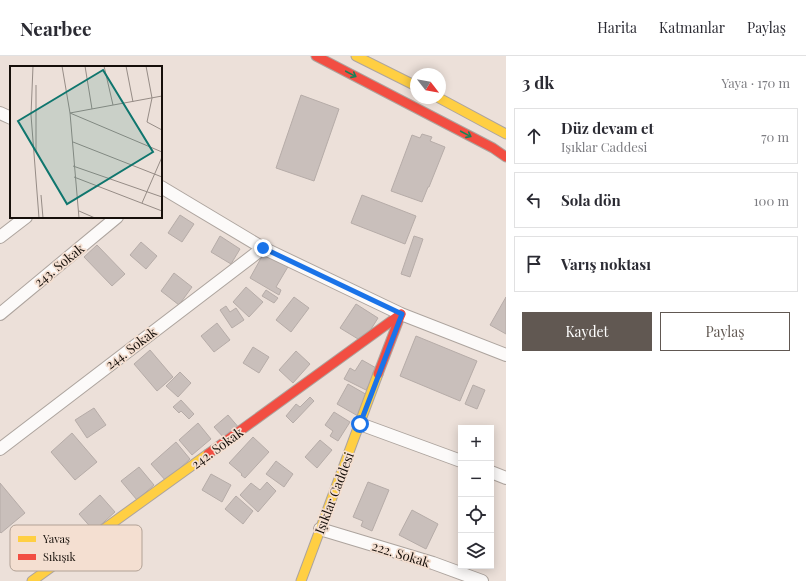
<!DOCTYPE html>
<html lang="tr">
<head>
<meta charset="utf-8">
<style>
  :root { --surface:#fff; --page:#f7f7f7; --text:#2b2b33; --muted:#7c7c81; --line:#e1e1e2; --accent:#615852 }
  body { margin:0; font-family:"Playfair Display",serif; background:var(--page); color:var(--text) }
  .controls { position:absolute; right:12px; bottom:12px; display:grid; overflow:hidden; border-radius:0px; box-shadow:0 2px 10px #0003 }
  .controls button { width:36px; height:36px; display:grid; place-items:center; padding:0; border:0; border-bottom:1px solid var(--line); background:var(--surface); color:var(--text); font:20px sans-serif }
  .compass { position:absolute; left:410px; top:12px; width:36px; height:36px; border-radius:50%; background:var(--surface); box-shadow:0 2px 10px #0003; rotate:121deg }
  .stop { position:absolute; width:12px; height:12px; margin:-9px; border:3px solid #1a73e8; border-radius:50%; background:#fff }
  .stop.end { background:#1a73e8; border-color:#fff; box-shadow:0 1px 4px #0008 }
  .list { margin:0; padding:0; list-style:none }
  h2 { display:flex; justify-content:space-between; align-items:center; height:52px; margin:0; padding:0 16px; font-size:17px }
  h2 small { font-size:13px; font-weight:400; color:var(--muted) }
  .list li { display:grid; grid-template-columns:26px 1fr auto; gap:12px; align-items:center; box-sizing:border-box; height:56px; margin:0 8px 8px; padding:0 8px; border:1px solid var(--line); border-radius:0px }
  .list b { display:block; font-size:15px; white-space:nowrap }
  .list p { margin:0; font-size:13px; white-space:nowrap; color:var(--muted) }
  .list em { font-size:13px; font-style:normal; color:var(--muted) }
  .actions { display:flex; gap:8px; padding:12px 16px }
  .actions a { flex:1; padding:9px 0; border:1px solid var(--accent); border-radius:0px; text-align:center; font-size:14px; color:var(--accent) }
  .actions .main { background:var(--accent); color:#fff }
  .icon { flex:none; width:22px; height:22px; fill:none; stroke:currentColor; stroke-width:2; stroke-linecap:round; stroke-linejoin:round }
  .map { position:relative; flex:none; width:506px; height:525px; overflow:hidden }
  header { display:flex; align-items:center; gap:24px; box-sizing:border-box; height:56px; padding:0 20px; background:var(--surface); border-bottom:1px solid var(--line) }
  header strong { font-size:19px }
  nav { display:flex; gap:22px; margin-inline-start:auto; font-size:14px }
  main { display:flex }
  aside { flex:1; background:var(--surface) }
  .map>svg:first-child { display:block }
  .building { fill:#c9bfbb; stroke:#b6aca8 }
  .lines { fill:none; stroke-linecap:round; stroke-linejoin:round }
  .street-casing { stroke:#ada49e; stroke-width:14 }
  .slow-casing { stroke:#ada49e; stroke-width:11 }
  .jam-casing { stroke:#ada49e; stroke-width:11 }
  .street { stroke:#fcfaf9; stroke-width:12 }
  .slow { stroke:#ffcf43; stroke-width:9 }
  .jam { stroke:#f24e42; stroke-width:9 }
  .oneway { stroke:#168258 }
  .route { stroke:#1a73e8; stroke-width:5 }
  .labels { text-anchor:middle; stroke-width:3.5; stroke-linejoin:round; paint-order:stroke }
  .street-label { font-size:13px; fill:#160f0a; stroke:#f4dfd1 }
  .inset-road { fill:none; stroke:#968c86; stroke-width:1 }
  .view { fill:#0f766e; fill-opacity:0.15; stroke:#0f766e; stroke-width:2 }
  .inset-edge { fill:none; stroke:#160f0a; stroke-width:2 }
  .key { fill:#f4dfd1; stroke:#b1a195; stroke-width:1 }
  .key-label { font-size:11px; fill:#160f0a }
</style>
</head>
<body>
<header>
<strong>Nearbee</strong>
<nav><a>Harita</a><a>Katmanlar</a><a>Paylaş</a></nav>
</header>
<main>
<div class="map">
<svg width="506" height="525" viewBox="0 0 506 525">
  <rect width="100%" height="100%" fill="#ece0d9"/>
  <g class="building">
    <path d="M301,39l38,14 -25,72 -38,-13z"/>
    <path d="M422,78l10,3 -2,4 15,6 -16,40h-1l-6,15 -31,-11 21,-56 8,3z"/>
    <path d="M362,139l54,21 -11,28 -54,-21z"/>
    <path d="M180,159l14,9 -12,18 -14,-9z"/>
    <path d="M220,180l20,13 -9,15 -20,-12z"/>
    <path d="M414,180l9,3 -13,38 -9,-3z"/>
    <path d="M141,186l16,14 -11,13 -16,-14z"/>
    <path d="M97,189l28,29 -13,12 -28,-29z"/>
    <path d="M265,195l24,14 -13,22 5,3 -2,5 -29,-17z"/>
    <path d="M174,217l18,14 -13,18 -18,-14z"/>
    <path d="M246,231l17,15 -14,15 -16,-15z"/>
    <path d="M266,234l12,8 -4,5 -12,-7z"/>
    <path d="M294,241l15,11 -18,24 -15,-12z"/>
    <path d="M506,241v37l-16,-9z"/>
    <path d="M356,248l22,14 -15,24 -23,-14z"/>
    <path d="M226,250l4,6 6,-4 8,12 -12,8 -12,-18z"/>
    <path d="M217,267l13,17 -16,12 -13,-16z"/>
    <path d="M416,280l61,25 -17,40 -60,-25z"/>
    <path d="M253,291l16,10 -10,16 -16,-10z"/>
    <path d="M150,294l23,27 -16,14 -23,-27z"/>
    <path d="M296,295l14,13 -17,19 -14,-13z"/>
    <path d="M362,304l16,9 -12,21 -22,-11 6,-11 5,3z"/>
    <path d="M180,316l11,11 -13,14 -12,-11z"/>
    <path d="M348,328l21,12 -11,20 -21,-12z"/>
    <path d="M473,329l12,5 -8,19 -12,-5z"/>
    <path d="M310,341l4,4 -21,22 -7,-7 10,-12 4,3z"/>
    <path d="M181,344l13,14 -5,5 -8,-8 -2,2 -6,-6z"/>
    <path d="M94,352l12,17 -19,13 -12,-18z"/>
    <path d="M334,356l16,10 -12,19 -8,-5 3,-5 -8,-6z"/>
    <path d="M228,359l12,14 -14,11 -12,-13z"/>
    <path d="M198,367l13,16 -19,16 -13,-15z"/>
    <path d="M72,377l25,29 -22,18 -24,-28z"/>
    <path d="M253,381l16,15 -24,26 -4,-3 1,-1 -13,-11z"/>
    <path d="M320,384l12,10 -15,18 -12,-11z"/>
    <path d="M176,386l14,17 -24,22 -15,-17z"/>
    <path d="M276,405l17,13 -9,13 -18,-13z"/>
    <path d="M139,411l15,18 -17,15 -16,-19z"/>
    <path d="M211,418l20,11 -9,17 -20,-12z"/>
    <path d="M267,426l9,9 -18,21 -18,-17 11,-12 9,7z"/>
    <path d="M368,426l21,8 -17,41 -11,-5 2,-5 -10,-4z"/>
    <path d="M0,427l25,30 -24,20 -1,-1z"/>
    <path d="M100,439l15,17 -21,19 -15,-17z"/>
    <path d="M236,440l17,15 -10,13 -18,-15z"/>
    <path d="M412,454l26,14 -12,25 -27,-14z"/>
  </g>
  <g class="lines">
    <defs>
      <g id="street">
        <path d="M0,57l11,5"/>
        <path d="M161,131l102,61 138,66 105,41"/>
        <path d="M0,181l26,-20"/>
        <path d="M0,258l117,-97"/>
        <path d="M360,368l101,37"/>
        <path d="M0,393l263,-201"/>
        <path d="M491,416l15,6"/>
        <path d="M320,473l113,34 49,18"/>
      </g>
      <g id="slow">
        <path d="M356,0l60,30"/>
        <path d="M439,42l67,36"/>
        <path d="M32,525l176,-127"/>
        <path d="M301,525l77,-207"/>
      </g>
      <g id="jam">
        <path d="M316,0l177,92 13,9"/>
        <path d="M378,318l23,-60"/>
        <path d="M208,398l193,-140"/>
      </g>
    </defs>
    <use href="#street" class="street-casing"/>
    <use href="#slow" class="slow-casing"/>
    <use href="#jam" class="jam-casing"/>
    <use href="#street" class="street"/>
    <use href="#slow" class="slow"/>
    <use href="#jam" class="jam"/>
  </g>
  <defs><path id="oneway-shaft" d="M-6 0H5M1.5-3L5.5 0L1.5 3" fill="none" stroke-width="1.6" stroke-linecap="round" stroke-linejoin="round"/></defs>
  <g class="oneway">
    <use href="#oneway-shaft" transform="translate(351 18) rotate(28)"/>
    <use href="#oneway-shaft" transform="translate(466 78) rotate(28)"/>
  </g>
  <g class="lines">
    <path class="route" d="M263,192l139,66 -42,110"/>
  </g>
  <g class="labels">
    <g class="street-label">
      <text transform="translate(59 209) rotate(-39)" y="5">243. Sokak</text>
      <text transform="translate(131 292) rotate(-37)" y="5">244. Sokak</text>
      <text transform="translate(217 392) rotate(-36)" y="5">242. Sokak</text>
      <text transform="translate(334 437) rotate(-69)" y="5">Işıklar Caddesi</text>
      <text transform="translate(401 498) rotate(17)" y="5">222. Sokak</text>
    </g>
  </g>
  <g transform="translate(10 10)">
    <rect width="152" height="152" fill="#ece0d9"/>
    <path class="inset-road" d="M23,0l-2,49 8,103M52,0l8,47 9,105M75,0l7,43M94,0l9,39M116,0l7,36M136,0l6,32 -5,24 15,8M26,19v66M60,47l92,39M60,47l92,-17M63,76l89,35M63,100l89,31M64,111l88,34M31,129l2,23M132,137l20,-46M69,145l16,7"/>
    <path class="view" d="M93,4l50,82 -86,52 -49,-83z"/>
    <rect width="152" height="152" class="inset-edge"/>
  </g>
  <rect x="10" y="469" width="132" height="46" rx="6" class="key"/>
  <rect x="18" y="480" width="18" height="6" fill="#ffcf43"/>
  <rect x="18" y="498" width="18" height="6" fill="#f24e42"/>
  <g class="key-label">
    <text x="43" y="487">Yavaş</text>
    <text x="43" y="505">Sıkışık</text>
  </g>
</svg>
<div class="controls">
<button>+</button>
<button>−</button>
<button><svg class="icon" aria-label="locate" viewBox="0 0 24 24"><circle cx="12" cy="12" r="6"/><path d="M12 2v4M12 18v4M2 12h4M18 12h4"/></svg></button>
<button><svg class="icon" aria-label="layers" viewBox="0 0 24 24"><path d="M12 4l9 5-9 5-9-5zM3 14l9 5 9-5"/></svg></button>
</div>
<svg class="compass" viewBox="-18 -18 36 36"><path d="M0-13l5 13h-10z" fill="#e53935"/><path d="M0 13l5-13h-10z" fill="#7c7c81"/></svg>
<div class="stop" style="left:360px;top:368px"></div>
<div class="stop end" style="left:263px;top:192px"></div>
</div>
<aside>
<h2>3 dk<small>Yaya · 170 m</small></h2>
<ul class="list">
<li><svg class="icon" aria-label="ahead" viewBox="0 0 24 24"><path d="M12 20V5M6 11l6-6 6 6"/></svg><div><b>Düz devam et</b><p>Işıklar Caddesi</p></div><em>70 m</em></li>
<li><svg class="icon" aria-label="left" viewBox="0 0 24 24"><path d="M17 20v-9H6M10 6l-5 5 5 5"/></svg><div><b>Sola dön</b></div><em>100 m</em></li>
<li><svg class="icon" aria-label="arrive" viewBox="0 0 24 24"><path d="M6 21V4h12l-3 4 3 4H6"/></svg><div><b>Varış noktası</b></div></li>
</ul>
<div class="actions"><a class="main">Kaydet</a><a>Paylaş</a></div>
</aside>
</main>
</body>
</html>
